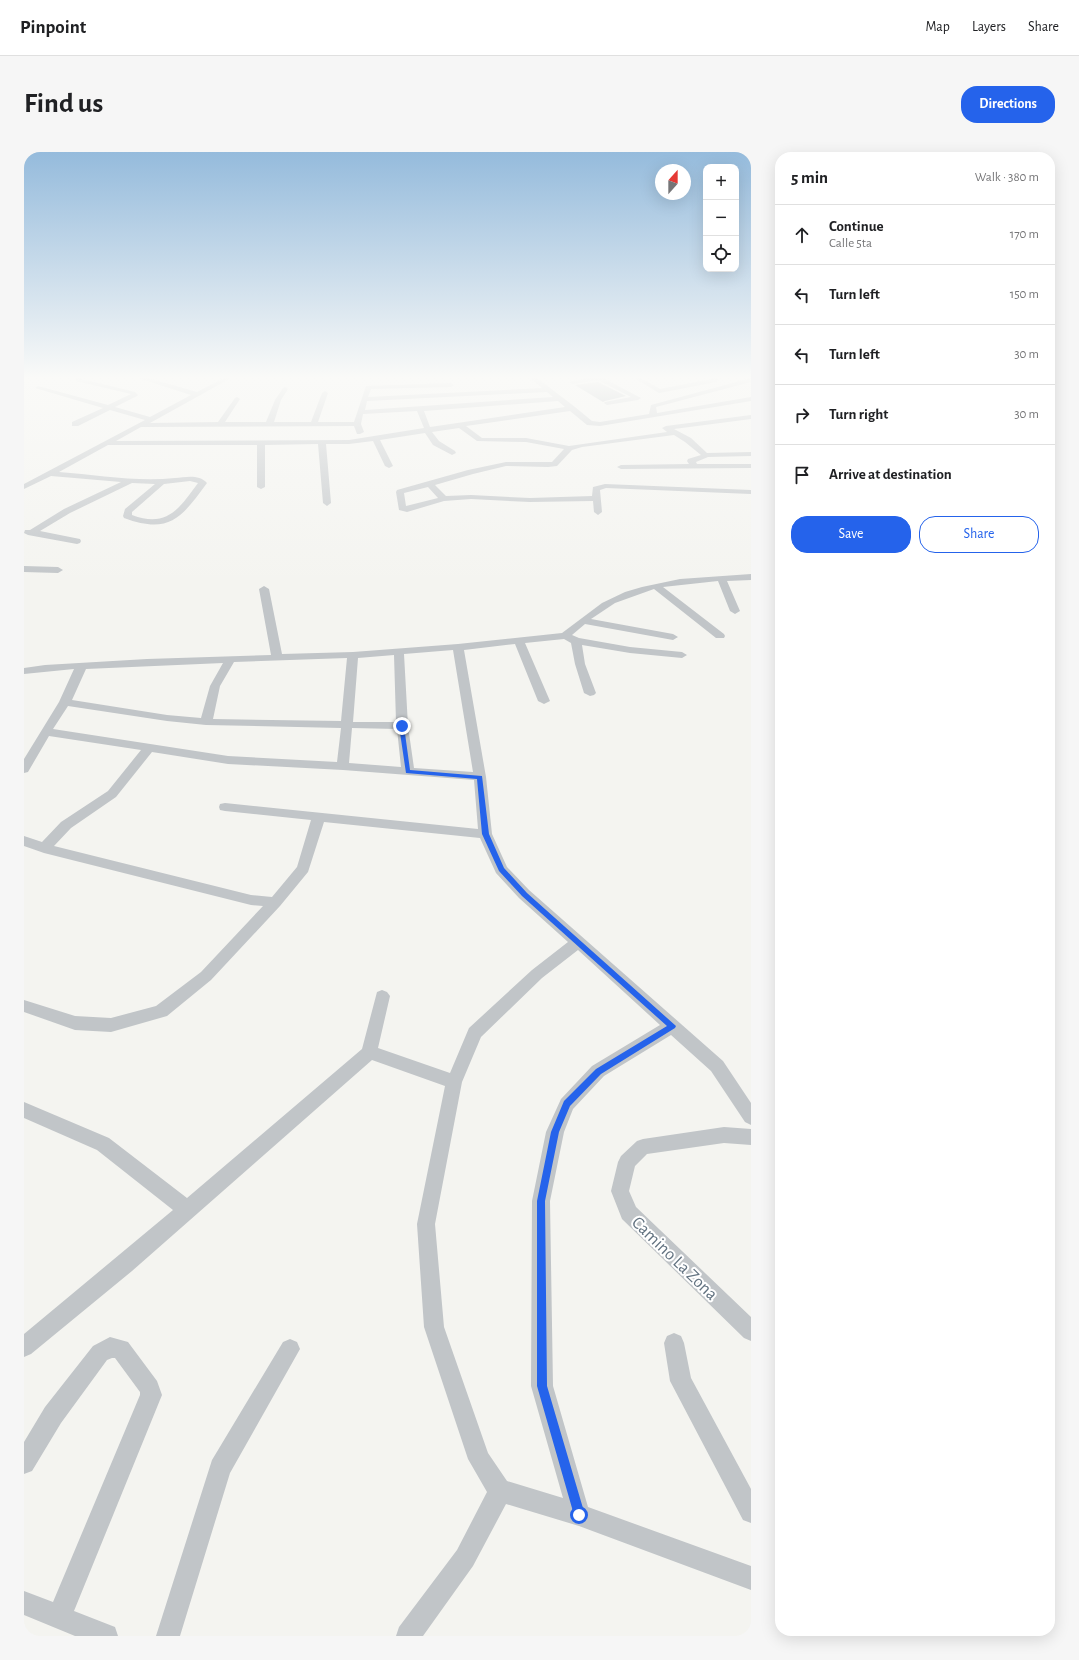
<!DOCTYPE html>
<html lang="en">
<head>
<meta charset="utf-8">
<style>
  :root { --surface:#fff; --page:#f6f6f6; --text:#202124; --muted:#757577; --line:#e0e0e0; --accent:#2563eb }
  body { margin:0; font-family:"Alegreya Sans",sans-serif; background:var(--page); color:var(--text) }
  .controls { position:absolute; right:12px; top:12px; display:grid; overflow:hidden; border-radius:8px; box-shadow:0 4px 16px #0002 }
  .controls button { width:36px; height:36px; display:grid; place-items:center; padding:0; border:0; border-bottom:1px solid var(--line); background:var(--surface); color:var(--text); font:20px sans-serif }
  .compass { position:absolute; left:631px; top:12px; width:36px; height:36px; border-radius:50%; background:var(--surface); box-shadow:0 4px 16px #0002; rotate:21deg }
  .stop { position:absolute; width:12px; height:12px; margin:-9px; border:3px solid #2563eb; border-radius:50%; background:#fff }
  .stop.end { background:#2563eb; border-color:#fff; box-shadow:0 1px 4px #0008 }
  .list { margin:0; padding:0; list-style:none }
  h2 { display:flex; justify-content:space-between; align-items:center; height:52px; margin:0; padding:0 16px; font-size:17px }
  h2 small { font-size:13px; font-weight:400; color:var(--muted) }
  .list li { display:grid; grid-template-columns:26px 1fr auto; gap:12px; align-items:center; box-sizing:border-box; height:60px; padding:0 16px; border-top:1px solid var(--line) }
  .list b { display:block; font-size:15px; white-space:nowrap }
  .list p { margin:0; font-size:13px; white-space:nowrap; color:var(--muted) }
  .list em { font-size:13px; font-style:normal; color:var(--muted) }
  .actions { display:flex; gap:8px; padding:12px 16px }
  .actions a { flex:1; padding:9px 0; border:1px solid var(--accent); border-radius:16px; text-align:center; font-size:14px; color:var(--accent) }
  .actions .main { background:var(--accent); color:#fff }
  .icon { flex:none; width:22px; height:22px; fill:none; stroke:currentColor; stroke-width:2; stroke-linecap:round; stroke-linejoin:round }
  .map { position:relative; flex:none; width:727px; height:1484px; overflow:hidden; border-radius:16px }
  header { display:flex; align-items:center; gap:24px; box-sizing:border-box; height:56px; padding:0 20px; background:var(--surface); border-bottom:1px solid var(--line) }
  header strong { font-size:19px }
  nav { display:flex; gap:22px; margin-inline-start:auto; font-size:14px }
  .intro { display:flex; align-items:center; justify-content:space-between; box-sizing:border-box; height:96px; padding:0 24px }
  h1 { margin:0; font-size:28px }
  .button { padding:10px 18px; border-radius:16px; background:var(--accent); color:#fff; font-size:14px; font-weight:700 }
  main { display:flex; gap:24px; padding:0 24px }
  aside { flex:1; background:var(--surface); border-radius:16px; box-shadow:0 4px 16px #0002 }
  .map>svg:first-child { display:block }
  .building { fill:#aab1b6 }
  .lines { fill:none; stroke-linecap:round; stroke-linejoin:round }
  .minor { fill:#c1c5c8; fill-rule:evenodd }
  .route { fill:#2563eb }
  .labels { text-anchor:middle; stroke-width:4; stroke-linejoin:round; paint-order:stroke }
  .near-street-label { font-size:18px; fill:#637381; stroke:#fff }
</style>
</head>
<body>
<header>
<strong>Pinpoint</strong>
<nav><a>Map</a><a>Layers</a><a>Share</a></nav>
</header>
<div class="intro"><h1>Find us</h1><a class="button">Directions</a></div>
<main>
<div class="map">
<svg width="727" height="1484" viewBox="0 0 727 1484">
  <rect width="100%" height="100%" fill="#f4f4f0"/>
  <path class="building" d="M574,230l28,14 -21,5 -2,1 -28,-17z"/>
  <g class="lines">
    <g class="minor">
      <path d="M54,226l57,14 3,3 -1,1 -22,11 35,10 41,-22 -50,-16 -1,-1h8l49,14 27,-14h7l-81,45 68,-1 17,-24 2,-1 3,2 -15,23h41l9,-22 8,-12 2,-1 3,2 -7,11 -7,22h37l11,-29 3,-2 3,2 -10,29h36l12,-36 85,-3 3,2 -3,2 -80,2 -3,8 174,-9 -12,-10h7l38,29 17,14 8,1 49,-8 2,-9 100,-27v4l-95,25 1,6 94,-16v4l-151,25 -13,-1 -17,-14 -104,15 16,12h44l43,8 98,-14 -5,-4 4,-2 85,-11v4l-77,10 17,9 16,15 44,-1v4l-43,1 -12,5 1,2h54v4l-130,1 -4,-2 4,-2 68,-1 -2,-3 1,-2 13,-4 -16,-13 -11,-7 -92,12 -10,3 -15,16 -9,1 -42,-1 -33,8 -38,11 11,11 25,-1 59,3 62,-2 1,-9 12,-3 146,6v4l-145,-6 -6,2 2,22 -4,3 -4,-3 -1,-11 -63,1 -59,-3 -27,2 -37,11 -8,-2 -3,-18 1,-2 71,-20 38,-8h46l12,-13 -38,-7 -49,-1 -18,-13 -27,4 7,9 16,10 1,2 -4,2 -19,-10 -8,-12 -45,7 13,26 -4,2 -4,-2 -12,-25 -24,3h-23l5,59 -4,3 -4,-3 -5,-59 -53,1v42l-4,2 -4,-2v-42h-149l-49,27c38,3 78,10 116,6 11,-1 24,-4 32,5 -25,34 -37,52 -83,35l-1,-2 2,-7 30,-25 -23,-1 -62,30 -30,18 40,8 1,2 -1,2 -3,1 -49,-9 -4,-2 1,-3h5l34,-21 57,-27 -70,-6 -27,13v-5l121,-64 -35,-10 -32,16h-6v-4l31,-14 -68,-20 3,-2 70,19 23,-11 -55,-13v-2zM523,240l6,5 -188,13 2,-9zM534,249l7,6 -135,20 -6,-16zM393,259l7,17 -75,12 -233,1 25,-14 213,-1 3,8h3l4,-2 -3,-8 2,-10zM166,329l8,2c-19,26 -31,45 -66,32v-3l32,-28zM404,335l10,11 -32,8 -2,-13z"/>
      <path d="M564,226h15l38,20 -3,2 -31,5 -3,-2 1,-1 26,-5 -33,-17 -26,4 -3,-2z"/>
      <path d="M610,226h7l19,11 56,-11 3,2 -3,2 -57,11z"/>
      <path d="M0,414l34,1 5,3 -5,3 -34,-1z"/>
      <path d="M727,422v6l-24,1 13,30 -5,3 -5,-3 -12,-30 -55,6 61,47 1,2 -1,2h-8l-62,-49 -39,14 -24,16 82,15 5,3 -5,3 -88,-16 -13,11 7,3 51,9 52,5 5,3 -5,3 -52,-5 -48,-8 3,19 11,29 -2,2 -4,1 -6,-3 -9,-29 -4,-21 -7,-4 -39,4 25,58 -6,3 -6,-3 -23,-57 -51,6 22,127 6,57 15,33 22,23 194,171 28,42v22l-6,-3 -34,-51 -40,-36 -67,41 -31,33 -9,23 -14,69 3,185 35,121 163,59v24l-172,-64 -73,-22 -33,62 -50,70h-27l3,-9 58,-77 30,-58 -19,-33 -44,-132 -7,-103 28,-138 -73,-26 -240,211 -101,83 -7,3v-23l149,-124 -76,-60 -73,-32v-16l85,36 78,60 175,-149 15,-57 5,-2 5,2 3,4 -12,52 72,25 19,-45 63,-58 36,-28 -49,-44 -23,-25 -16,-35 -156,-16 -16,50 -28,34 -69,74 -44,36 -56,16 -36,-2 -51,-18v-12l51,16 36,2 45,-12 45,-34 62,-66 -12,-1 -207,-52 -20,-7v-10l18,6 19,-20 47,-31 33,-41 -92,-14 -21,36 -4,1v-14l35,-57 15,-33 -50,5v-6l21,-3 102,-6 124,-4 -12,-66 5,-3 5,3 13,65 71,-2 105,-8 104,-11 40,-30 23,-11 17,-5 38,-8zM429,498l20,122 -59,-4 -6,-42 -4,-72zM370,503l2,67h-43l5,-64zM323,506l-6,63 -128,-2 7,-33 14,-24zM199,511l-13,23 -9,32 -34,-3 -95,-15 14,-31zM44,554l99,15 39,4 135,3 -4,34 -109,-6 -175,-27zM328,576l45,1 4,38 -52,-4zM128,600l76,12 115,6 131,10 4,49 -253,-26 -5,1 -1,3 1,3 5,1 86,9 -14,47 -25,30 -21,-2 -197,-49 17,-18 45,-31zM554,798l82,75 -68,41 -31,33 -15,33 -14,69 -1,185 32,112 -56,-17 -19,-28 -44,-126 -9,-103 27,-142 19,-45 61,-59z"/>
      <path d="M700,975l27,2v16l-27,-2 -77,11 -12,12 -6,25 7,16 115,110v24l-7,-3 -122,-119 -11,-28 7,-29 3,-6 16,-15 6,-2z"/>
      <path d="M650,1181l7,3 3,7 7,35 60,111v34l-8,-3 -73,-139 -6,-38 3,-7z"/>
      <path d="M86,1185l18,5 29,39 5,14 -88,216 41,16 3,9h-43l-51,-21v-24l29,11 87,-207v-3l-25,-34h-3l-5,2 -46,63 -29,48 -8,3v-32l21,-35 48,-61z"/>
      <path d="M266,1187l7,3 3,7 -70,124 -50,163h-24l56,-176 71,-118z"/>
    </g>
  </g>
  <linearGradient id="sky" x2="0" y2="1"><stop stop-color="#95bbdc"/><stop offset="0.52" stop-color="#fafaf8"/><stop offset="1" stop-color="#fafaf8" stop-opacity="0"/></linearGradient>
  <rect width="727" height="433" fill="url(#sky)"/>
  <path class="route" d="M378,572l2,2 6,44 72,6 7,58 15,34 23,25 149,133 -1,2 -74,46 -31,32 -11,26 -14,69 2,185 38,129 -2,4 -4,1 -4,-1 -1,-4 -37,-129v-185l14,-69 13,-31 32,-32 71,-43 -145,-130 -23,-25 -17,-37 -5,-55 -71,-6 -7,-47z"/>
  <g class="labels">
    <g class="near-street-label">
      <text transform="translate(651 1106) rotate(44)" y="6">Camino La Zona</text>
    </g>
  </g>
</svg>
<div class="controls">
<button>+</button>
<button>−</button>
<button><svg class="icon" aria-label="locate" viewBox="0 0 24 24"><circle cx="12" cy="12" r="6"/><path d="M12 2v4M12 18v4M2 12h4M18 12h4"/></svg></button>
</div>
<svg class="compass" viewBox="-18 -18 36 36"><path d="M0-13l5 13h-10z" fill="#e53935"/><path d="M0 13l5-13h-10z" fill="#757577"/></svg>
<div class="stop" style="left:555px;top:1363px"></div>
<div class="stop end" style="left:378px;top:574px"></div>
</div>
<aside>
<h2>5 min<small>Walk · 380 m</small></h2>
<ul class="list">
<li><svg class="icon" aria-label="ahead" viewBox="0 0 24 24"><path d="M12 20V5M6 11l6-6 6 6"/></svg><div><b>Continue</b><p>Calle 5ta</p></div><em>170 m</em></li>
<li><svg class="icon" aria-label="left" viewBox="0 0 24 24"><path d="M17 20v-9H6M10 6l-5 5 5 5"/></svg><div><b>Turn left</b></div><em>150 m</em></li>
<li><svg class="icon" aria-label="left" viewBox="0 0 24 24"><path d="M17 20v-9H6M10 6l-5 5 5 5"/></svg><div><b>Turn left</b></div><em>30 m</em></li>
<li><svg class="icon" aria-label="right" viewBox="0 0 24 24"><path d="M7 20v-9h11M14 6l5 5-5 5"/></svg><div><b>Turn right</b></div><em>30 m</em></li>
<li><svg class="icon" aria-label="arrive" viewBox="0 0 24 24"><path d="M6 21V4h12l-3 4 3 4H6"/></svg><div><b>Arrive at destination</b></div></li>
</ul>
<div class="actions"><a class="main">Save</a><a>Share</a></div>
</aside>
</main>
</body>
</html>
